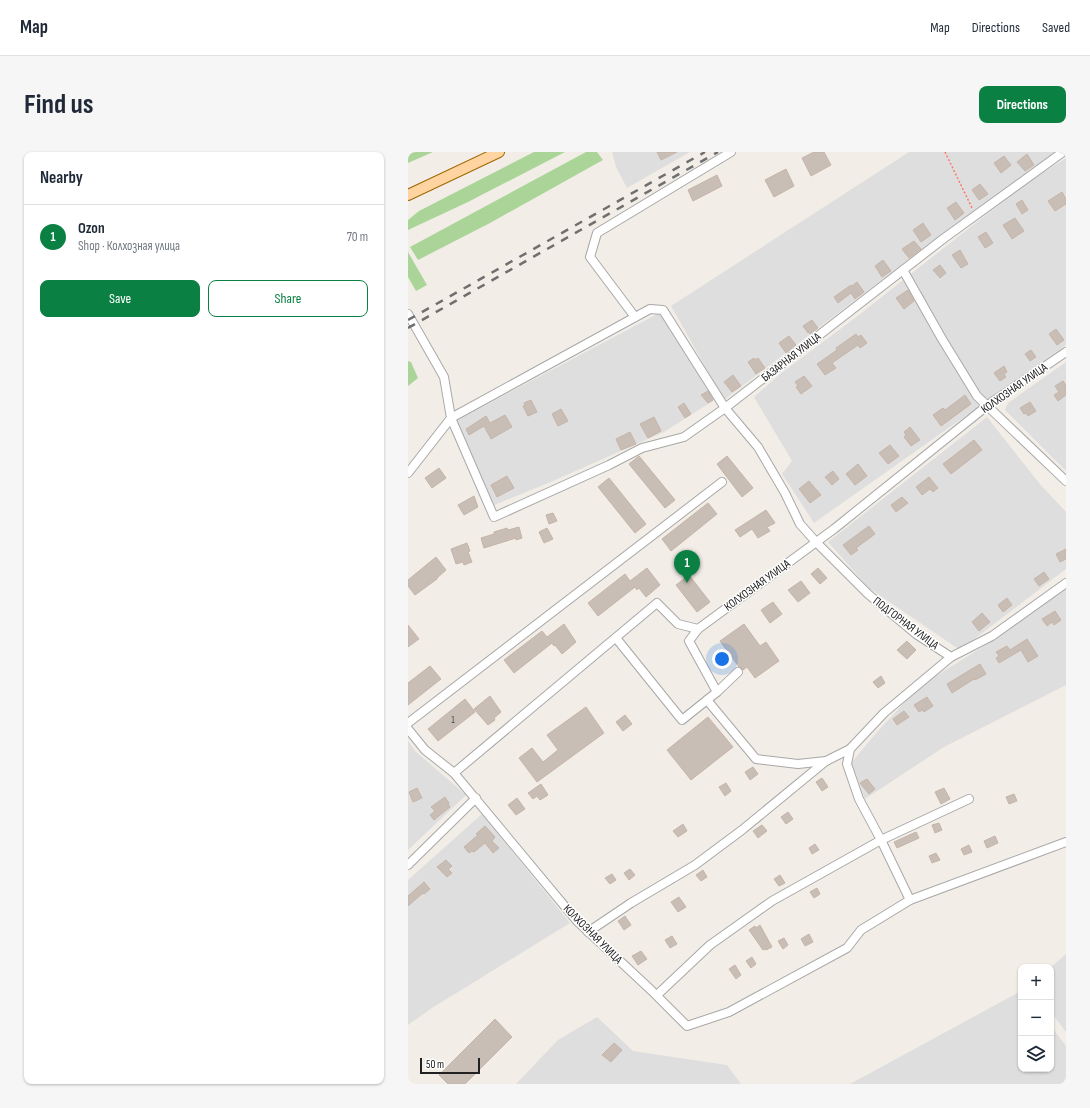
<!DOCTYPE html>
<html lang="en">
<head>
<meta charset="utf-8">
<style>
  :root { --surface:#fff; --page:#f6f6f7; --text:#1f2937; --muted:#747a83; --line:#e0e1e3; --accent:#0b8043 }
  body { margin:0; font-family:"Sofia Sans Condensed",sans-serif; background:var(--page); color:var(--text) }
  .controls { position:absolute; right:12px; bottom:12px; display:grid; overflow:hidden; border-radius:8px; box-shadow:0 1px 3px #0004 }
  .controls button { width:36px; height:36px; display:grid; place-items:center; padding:0; border:0; border-bottom:1px solid var(--line); background:var(--surface); color:var(--text); font:20px sans-serif }
  .scale { position:absolute; left:12px; bottom:10px; width:60px; box-sizing:border-box; padding-left:4px; border:2px solid #212121; border-top:0; font-size:11px; line-height:14px; white-space:nowrap; color:#212121; -webkit-text-stroke:3px #fff; paint-order:stroke }
  .you { position:absolute; left:314px; top:507px; width:14px; height:14px; margin:-10px; border:3px solid #fff; border-radius:50%; background:#1a73e8; box-shadow:0 0 0 6px #1a73e833 }
  .badge { display:grid; place-items:center; width:26px; height:26px; border-radius:50%; background:var(--accent); color:#fff; font-size:13px; font-weight:700 }
  .pin { position:absolute; translate:-50% -33px; filter:drop-shadow(0 1px 2px #0008) }
  .pin::after { content:''; position:absolute; top:21px; width:14px; height:12px; background:inherit; clip-path:polygon(0 0,100% 0,50% 100%) }
  .list { margin:0; padding:0; list-style:none }
  h2 { display:flex; justify-content:space-between; align-items:center; height:52px; margin:0; padding:0 16px; font-size:17px }
  h2 small { font-size:13px; font-weight:400; color:var(--muted) }
  .list li { display:grid; grid-template-columns:26px 1fr auto; gap:12px; align-items:center; box-sizing:border-box; height:64px; padding:0 16px; border-top:1px solid var(--line) }
  .list b { display:block; font-size:15px; white-space:nowrap }
  .list p { margin:0; font-size:13px; white-space:nowrap; color:var(--muted) }
  .list em { font-size:13px; font-style:normal; color:var(--muted) }
  .actions { display:flex; gap:8px; padding:12px 16px }
  .actions a { flex:1; padding:9px 0; border:1px solid var(--accent); border-radius:8px; text-align:center; font-size:14px; color:var(--accent) }
  .actions .main { background:var(--accent); color:#fff }
  .icon { flex:none; width:22px; height:22px; fill:none; stroke:currentColor; stroke-width:2; stroke-linecap:round; stroke-linejoin:round }
  .map { position:relative; flex:none; width:658px; height:932px; overflow:hidden; border-radius:8px }
  header { display:flex; align-items:center; gap:24px; box-sizing:border-box; height:56px; padding:0 20px; background:var(--surface); border-bottom:1px solid var(--line) }
  header strong { font-size:19px }
  nav { display:flex; gap:22px; margin-inline-start:auto; font-size:14px }
  .intro { display:flex; align-items:center; justify-content:space-between; box-sizing:border-box; height:96px; padding:0 24px }
  h1 { margin:0; font-size:28px }
  .button { padding:10px 18px; border-radius:8px; background:var(--accent); color:#fff; font-size:14px; font-weight:700 }
  main { display:flex; gap:24px; padding:0 24px }
  aside { flex:1; background:var(--surface); border-radius:8px; box-shadow:0 1px 3px #0004 }
  .map>svg:first-child { display:block }
  .residential { fill:#dfdede }
  .forest { fill:#abd598 }
  .building { fill:#c8beb6; stroke:#c6b4a8 }
  .lines { fill:none; stroke-linecap:round; stroke-linejoin:round }
  .minor-casing { stroke:#a8a8a8; stroke-width:10 }
  .major-casing { stroke:#9f6700; stroke-width:12 }
  .path { stroke:#ff786c; stroke-width:1.5; stroke-dasharray:2 2; stroke-linecap:butt }
  .minor { stroke:#fff; stroke-width:8 }
  .major { stroke:#ffd4a0; stroke-width:10 }
  .rail { stroke:#6f6f6f; stroke-width:2.5; stroke-dasharray:8 8; stroke-linecap:butt }
  .labels { text-anchor:middle; stroke-width:3; stroke-linejoin:round; paint-order:stroke }
  .number-label { font-size:10px; fill:#4b4846 }
  .street-label { font-size:12px; fill:#212121; stroke:#fff }
</style>
</head>
<body>
<header>
<strong>Map</strong>
<nav><a>Map</a><a>Directions</a><a>Saved</a></nav>
</header>
<div class="intro"><h1>Find us</h1><a class="button">Directions</a></div>
<main>
<aside>
<h2>Nearby<small></small></h2>
<ul class="list">
<li><span class="badge">1</span><div><b>Ozon</b><p>Shop · Колхозная улица</p></div><em>70 m</em></li>
</ul>
<div class="actions"><a class="main">Save</a><a>Share</a></div>
</aside>
<div class="map">
<svg width="658" height="932" viewBox="0 0 658 932">
  <rect width="100%" height="100%" fill="#f2eee7"/>
  <g class="residential">
    <path d="M204,0h78l-63,36 -11,-21z"/>
    <path d="M501,0h146l-104,75 -227,173 -53,-94z"/>
    <path d="M658,6v187l-252,178 -32,-49 10,-13 -38,-64 26,-23 75,-56 170,-134z"/>
    <path d="M253,160l55,87 -52,33 -111,49 -61,25 -36,-85z"/>
    <path d="M658,210v109l-61,-61 3,-7z"/>
    <path d="M579,265l52,66 27,29v57l-106,81 -91,-62 -41,-46z"/>
    <path d="M658,436v97l-122,62 -79,52 -14,-36 27,-32 43,-46 65,-40z"/>
    <path d="M0,589l8,11 50,43 -58,55z"/>
    <path d="M74,662l88,109 -138,85 -24,17v-145z"/>
    <path d="M658,802v78l-15,-20v-45z"/>
    <path d="M613,839v78h30v-43l15,20v38h-216z"/>
    <path d="M189,865l36,34 94,14 14,19h-225l42,-44z"/>
  </g>
  <g class="forest">
    <path d="M0,0h25l-25,11z"/>
    <path d="M126,0h31l-97,50 -60,28v-10l11,-9z"/>
    <path d="M178,0h11l6,8 -113,63 -72,37 -8,-13z"/>
    <path d="M0,100l19,33 -11,6 -8,-14z"/>
    <path d="M0,209l3,1 7,16 -10,8z"/>
  </g>
  <g class="building">
    <path d="M249,0h20l-16,8z"/>
    <path d="M406,0h10l7,13 -20,11 -9,-18z"/>
    <path d="M619,2l7,11 -9,6 -8,-9z"/>
    <path d="M596,4l7,9 -10,8 -7,-10z"/>
    <path d="M378,17l8,17 -20,11 -9,-17z"/>
    <path d="M309,23l5,11 -29,15 -5,-11z"/>
    <path d="M572,32l8,10 -9,6 -7,-10z"/>
    <path d="M654,40l4,7v5l-11,7 -7,-10z"/>
    <path d="M614,48l6,10 -6,4 -6,-10z"/>
    <path d="M548,50l8,11 -9,7 -8,-12z"/>
    <path d="M607,66l9,13 -12,8 -9,-14z"/>
    <path d="M515,71l8,12 -10,7 -8,-12z"/>
    <path d="M578,80l7,11 -8,5 -7,-11z"/>
    <path d="M506,89l7,8 -12,9 -7,-9z"/>
    <path d="M552,98l8,14 -7,4 -9,-13z"/>
    <path d="M475,108l8,11 -9,6 -7,-11z"/>
    <path d="M532,113l6,8 -6,5 -7,-8z"/>
    <path d="M449,130l7,10 -9,7 -4,-6 -13,10 -4,-6 17,-12 1,1z"/>
    <path d="M500,138l6,11 -10,8 -8,-11z"/>
    <path d="M404,168l6,8 -8,6 -1,-2 -1,1 -5,-7z"/>
    <path d="M648,177l8,11 -7,5 -8,-11z"/>
    <path d="M448,182l2,3 3,-2 6,8 -7,5 -2,-3 -26,18 4,5 -11,7 -8,-11 20,-14 -1,-2z"/>
    <path d="M381,184l7,9 -10,8 -7,-10z"/>
    <path d="M623,198l5,7 -6,4 -5,-7z"/>
    <path d="M346,206l1,2 3,-2 7,10 -9,6 -8,-12z"/>
    <path d="M596,214l3,6 -3,2 2,3 -6,4 -6,-8z"/>
    <path d="M325,223l8,11 -9,6 -8,-10z"/>
    <path d="M396,224l8,10 -11,8 -5,-7 2,-1 -3,-4z"/>
    <path d="M655,229l3,4v10l-8,6 -4,-6 5,-3 -4,-6z"/>
    <path d="M300,239l5,9 -5,3 -7,-8z"/>
    <path d="M557,243l6,9 -30,22 -8,-11 10,-7 2,2z"/>
    <path d="M123,248l6,12 -9,4 -5,-10 2,-1 -1,-2z"/>
    <path d="M622,250l6,9 -8,5 -2,-3 -2,1 -4,-6z"/>
    <path d="M276,251l7,11 -6,4 -7,-11z"/>
    <path d="M153,257l7,12 -10,5 -6,-12z"/>
    <path d="M97,263l7,12 -21,12 -7,-13 -15,9 -3,-6 20,-13 4,7z"/>
    <path d="M246,265l7,14 -13,7 -8,-14z"/>
    <path d="M502,275l10,13 -9,6 -7,-9 2,-2 -2,-3z"/>
    <path d="M222,280l6,12 -15,6 -5,-11z"/>
    <path d="M566,288l8,10 -31,24 -8,-10z"/>
    <path d="M482,293l9,11 -11,8 -9,-11z"/>
    <path d="M231,304l36,44 -10,8 -36,-44z"/>
    <path d="M319,304l26,32 -11,9 -25,-33z"/>
    <path d="M450,312l9,12 -12,9 -9,-11z"/>
    <path d="M31,316l7,10 -14,10 -7,-10z"/>
    <path d="M425,319l6,8 -7,6 -7,-8z"/>
    <path d="M99,324l7,12 -17,9 -6,-12z"/>
    <path d="M521,325l9,11 -5,4 -3,-3 -8,6 -6,-8z"/>
    <path d="M201,326l37,46 -11,9 -37,-46z"/>
    <path d="M401,329l12,14 -11,8 -11,-14z"/>
    <path d="M66,344l4,11 -14,8 -6,-10z"/>
    <path d="M494,345l6,6 -12,9 -5,-7z"/>
    <path d="M300,351l9,11 -46,37 -9,-12z"/>
    <path d="M358,358l9,13 -8,4 3,4 -12,7 -6,-9 -12,8 -5,-7z"/>
    <path d="M145,361l4,8 -8,3 -3,-9z"/>
    <path d="M461,374l6,8 -19,14 2,2 -7,5 -8,-10z"/>
    <path d="M111,375l3,11 -6,2v-2l-32,10 -3,-10 13,-4v-2l13,-4 1,2z"/>
    <path d="M139,376l6,11 -9,4 -5,-11z"/>
    <path d="M59,391l3,8 -2,1 4,10 -8,3 -1,-3 -7,2 -5,-15z"/>
    <path d="M658,397v10l-6,3 -4,-8z"/>
    <path d="M28,405l10,13 -9,8v1l-22,16 -7,-9v-6z"/>
    <path d="M239,416l13,17 -14,12 -7,-9 -2,2 -2,-3 -37,29 -10,-13 37,-29 5,7z"/>
    <path d="M410,416l9,10 -7,6 -9,-10z"/>
    <path d="M636,420l5,7 -10,7 -5,-7z"/>
    <path d="M281,423l21,27 -13,10 -21,-27z"/>
    <path d="M393,429l9,12 -12,9 -10,-12z"/>
    <path d="M599,446l5,7 -9,7 -5,-7z"/>
    <path d="M365,450l9,12 -12,9 -9,-13z"/>
    <path d="M647,459l6,9 -7,5 -2,-3 -5,4 -5,-7z"/>
    <path d="M574,461l8,9 -11,9 -7,-9z"/>
    <path d="M156,472l12,18 -14,12 -7,-9 -1,1 -2,-3 -38,30 -10,-13 38,-29 5,6z"/>
    <path d="M336,472l16,22 6,-4 13,19 -24,17 -8,-11 -4,3 -4,-3 -19,-26z"/>
    <path d="M0,473l11,14 -11,8z"/>
    <path d="M619,487l11,17 -10,6 -7,-12 -22,13 -3,-5 3,-2 -3,-4 11,-6 3,4z"/>
    <path d="M499,489l9,9 -9,9 -10,-9z"/>
    <path d="M572,512l6,10 -11,6 -1,-1 -22,14 -5,-9z"/>
    <path d="M22,514l11,13 -33,26v-22z"/>
    <path d="M473,524l4,7 -7,5 -5,-6z"/>
    <path d="M82,544l11,16 -7,6 1,2 -7,5 -14,-16z"/>
    <path d="M519,545l6,9 -9,6 -2,-2 -3,2 -5,-7z"/>
    <path d="M57,547l10,13 -37,29 -10,-12z"/>
    <path d="M178,555l18,26 -67,49 -18,-24 13,-10 11,14 15,-12 -11,-15z"/>
    <path d="M496,559l5,6 -12,8 -4,-6z"/>
    <path d="M217,563l7,9 -9,7 -7,-9z"/>
    <path d="M300,565l25,30 -42,33 -24,-30z"/>
    <path d="M345,615l5,7 -8,6 -5,-8z"/>
    <path d="M414,626l6,9 -6,4 -6,-9z"/>
    <path d="M459,627l8,10 -6,5 -9,-11z"/>
    <path d="M318,631l5,8 -6,5 -6,-9z"/>
    <path d="M133,632l7,11 -8,5 -3,-4 -4,3 -5,-6z"/>
    <path d="M9,636l5,10 -9,4 -4,-10z"/>
    <path d="M536,636l6,11 -9,5 -6,-12z"/>
    <path d="M606,642l3,7 -8,3 -3,-7z"/>
    <path d="M37,645l4,6 -1,1 2,3 -16,13 -4,-5 5,-4 -4,-4z"/>
    <path d="M109,646l8,11 -9,6 -8,-10z"/>
    <path d="M380,660l5,7 -7,5 -5,-7z"/>
    <path d="M531,671l3,7 -7,3 -3,-8z"/>
    <path d="M275,672l4,7 -9,6 -5,-6z"/>
    <path d="M354,673l5,6 -9,7 -5,-7z"/>
    <path d="M77,674l10,11 -3,4 7,7 -6,5 -8,-10 -11,9 -2,-1 -3,2 -5,-6 14,-12 -2,-1z"/>
    <path d="M508,680l3,6 -22,10 -3,-6z"/>
    <path d="M587,684l3,7 -11,5 -3,-7z"/>
    <path d="M407,692l4,6 -7,4 -3,-6z"/>
    <path d="M561,693l3,7 -8,3 -3,-6z"/>
    <path d="M528,701l4,7 -8,3 -3,-7z"/>
    <path d="M38,708l6,6 -4,3 4,4 -5,4 -10,-10z"/>
    <path d="M222,717l5,6 -6,5 -5,-7z"/>
    <path d="M295,718l4,7 -6,4 -5,-6z"/>
    <path d="M204,722l4,6 -6,4 -5,-6z"/>
    <path d="M372,723l5,8 -6,3 -5,-7z"/>
    <path d="M16,730l6,7 -6,5 -1,-1 -15,13v-10z"/>
    <path d="M409,736l3,6 -6,4 -4,-6z"/>
    <path d="M271,745l7,10 -8,5 -7,-10z"/>
    <path d="M217,764l6,9 -7,5 -6,-9z"/>
    <path d="M352,773l12,22 -6,3 -1,-1 -2,1 -14,-20 6,-4 1,2z"/>
    <path d="M401,782l4,8 -8,4 -4,-7z"/>
    <path d="M264,784l5,8 -7,4 -5,-8z"/>
    <path d="M376,786l4,7 -5,4 -5,-8z"/>
    <path d="M233,799l6,8 -9,6 -6,-9z"/>
    <path d="M344,805l4,7 -5,4 -5,-7z"/>
    <path d="M327,813l6,10 -5,4 -7,-10z"/>
    <path d="M87,867l17,18 -47,47h-17l-9,-9z"/>
    <path d="M206,891l8,7 -11,12 -9,-7z"/>
  </g>
  <g class="lines">
    <defs>
      <g id="minor">
        <path d="M655,0l-120,87 -218,169 -41,29 -42,11 -33,17 -115,52 -43,-99 199,-109 13,1 62,98 33,39 27,46 15,31 16,18 52,52 48,40 35,23 41,-21 74,-53"/>
        <path d="M495,118l39,69 35,57 89,85"/>
        <path d="M0,162l36,63 7,41 -43,55"/>
        <path d="M227,165l-45,-60 7,-24 134,-81"/>
        <path d="M290,477l-9,12 28,51"/>
        <path d="M208,486l66,82 35,-28 21,-20"/>
        <path d="M299,548l49,59 42,5 28,-3"/>
        <path d="M0,571l314,-241"/>
        <path d="M0,577l17,21 29,23 123,148 74,69 36,36 42,-14 118,-64 14,-18 49,-30 -29,-60 -22,-41 -12,-35 3,-15 34,-36 67,-56"/>
        <path d="M46,621l203,-170 21,21 20,5 136,-100 154,-124 78,-53"/>
        <path d="M0,713l68,-67"/>
        <path d="M502,748l156,-58"/>
        <path d="M180,780l43,-29 64,-38 47,-35 84,-69 24,-12"/>
        <path d="M249,843l53,-50 62,-44 109,-61 88,-41"/>
      </g>
      <path id="major" d="M0,43l91,-43"/>
    </defs>
    <use href="#minor" class="minor-casing"/>
    <use href="#major" class="major-casing"/>
    <path class="path" d="M537,0l27,56"/>
    <use href="#minor" class="minor"/>
    <use href="#major" class="major"/>
    <g class="rail">
      <path d="M0,168l297,-168"/>
      <path d="M0,176l310,-176"/>
    </g>
  </g>
  <g class="labels">
    <g class="number-label">
      <text x="45" y="571">1</text>
    </g>
    <g class="street-label">
      <text transform="translate(383 205) rotate(-38)" y="4">БАЗАРНАЯ УЛИЦА</text>
      <text transform="translate(606 236) rotate(-35)" y="4">КОЛХОЗНАЯ УЛИЦА</text>
      <text transform="translate(349 433) rotate(-36)" y="4">КОЛХОЗНАЯ УЛИЦА</text>
      <text transform="translate(498 471) rotate(37)" y="4">ПОДГОРНАЯ УЛИЦА</text>
      <text transform="translate(185 782) rotate(45)" y="4">КОЛХОЗНАЯ УЛИЦА</text>
    </g>
  </g>
</svg>
<div class="controls">
<button>+</button>
<button>−</button>
<button><svg class="icon" aria-label="layers" viewBox="0 0 24 24"><path d="M12 4l9 5-9 5-9-5zM3 14l9 5 9-5"/></svg></button>
</div>
<div class="scale">50 m</div>
<div class="you"></div>
<div class="pin badge" style="left:279px;top:431px">1</div>
</div>
</main>
</body>
</html>
